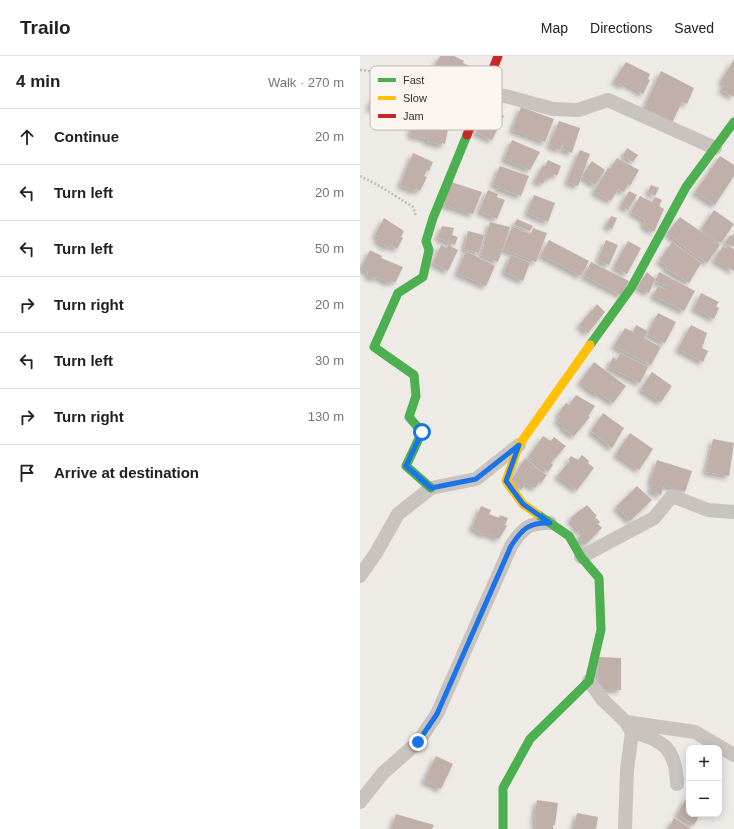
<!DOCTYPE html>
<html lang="en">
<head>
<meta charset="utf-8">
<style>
  :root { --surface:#fff; --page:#f2f2f2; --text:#202124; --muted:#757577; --line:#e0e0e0 }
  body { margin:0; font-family:Helvetica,sans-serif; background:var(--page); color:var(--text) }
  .controls { position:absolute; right:12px; bottom:12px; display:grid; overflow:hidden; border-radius:8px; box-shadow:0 2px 10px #0003 }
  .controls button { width:36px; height:36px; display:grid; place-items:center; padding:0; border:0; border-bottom:1px solid var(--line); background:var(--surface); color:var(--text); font:20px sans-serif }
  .stop { position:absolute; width:12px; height:12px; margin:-9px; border:3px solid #1a73e8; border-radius:50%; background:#fff }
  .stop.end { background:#1a73e8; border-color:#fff; box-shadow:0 1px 4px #0008 }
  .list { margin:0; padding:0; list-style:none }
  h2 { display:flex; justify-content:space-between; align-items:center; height:52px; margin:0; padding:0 16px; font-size:17px }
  h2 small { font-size:13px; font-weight:400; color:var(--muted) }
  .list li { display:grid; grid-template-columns:26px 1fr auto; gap:12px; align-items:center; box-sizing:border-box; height:56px; padding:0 16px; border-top:1px solid var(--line) }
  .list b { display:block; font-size:15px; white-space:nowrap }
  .list em { font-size:13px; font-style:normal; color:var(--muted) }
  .icon { flex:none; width:22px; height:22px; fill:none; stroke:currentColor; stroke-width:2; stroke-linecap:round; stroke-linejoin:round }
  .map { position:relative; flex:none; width:374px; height:773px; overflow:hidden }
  header { display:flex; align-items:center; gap:24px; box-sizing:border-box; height:56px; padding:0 20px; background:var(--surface); border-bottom:1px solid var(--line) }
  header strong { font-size:19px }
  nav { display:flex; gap:22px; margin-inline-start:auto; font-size:14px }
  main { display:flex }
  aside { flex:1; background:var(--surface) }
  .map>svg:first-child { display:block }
  .building { fill:#c0b0a9; filter:url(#shadow) }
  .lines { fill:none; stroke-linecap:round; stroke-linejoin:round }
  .path { stroke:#c1bcb7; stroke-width:2.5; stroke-dasharray:2 2; stroke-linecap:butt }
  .street { stroke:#c8c3be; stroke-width:14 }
  .fast { stroke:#4caf50; stroke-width:9 }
  .slow { stroke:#ffc107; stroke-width:9 }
  .jam { stroke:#c62828; stroke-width:9 }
  .route { stroke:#1a73e8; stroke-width:5 }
  .key { fill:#faf5ef; stroke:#c0bab4; stroke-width:1 }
  .key-label { font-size:11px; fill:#39312c }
</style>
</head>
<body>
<header>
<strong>Trailo</strong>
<nav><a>Map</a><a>Directions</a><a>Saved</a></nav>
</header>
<main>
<aside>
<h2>4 min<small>Walk · 270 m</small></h2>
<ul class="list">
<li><svg class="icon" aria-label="ahead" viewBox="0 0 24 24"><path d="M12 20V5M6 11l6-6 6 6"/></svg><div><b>Continue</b></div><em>20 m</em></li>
<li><svg class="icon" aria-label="left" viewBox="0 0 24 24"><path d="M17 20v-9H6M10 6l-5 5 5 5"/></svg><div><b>Turn left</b></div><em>20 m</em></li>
<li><svg class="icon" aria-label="left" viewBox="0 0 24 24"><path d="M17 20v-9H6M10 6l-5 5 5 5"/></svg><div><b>Turn left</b></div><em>50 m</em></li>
<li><svg class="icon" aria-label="right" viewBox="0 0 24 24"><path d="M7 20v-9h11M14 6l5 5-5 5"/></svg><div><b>Turn right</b></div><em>20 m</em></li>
<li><svg class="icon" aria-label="left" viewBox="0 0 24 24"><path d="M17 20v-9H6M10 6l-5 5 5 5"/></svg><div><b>Turn left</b></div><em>30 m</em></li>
<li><svg class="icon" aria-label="right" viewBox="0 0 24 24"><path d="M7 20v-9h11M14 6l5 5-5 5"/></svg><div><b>Turn right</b></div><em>130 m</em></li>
<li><svg class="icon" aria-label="arrive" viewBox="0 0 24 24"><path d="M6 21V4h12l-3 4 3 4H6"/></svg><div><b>Arrive at destination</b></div></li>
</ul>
</aside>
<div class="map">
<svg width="374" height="773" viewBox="0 0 374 773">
  <defs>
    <filter id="shadow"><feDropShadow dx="-3.5" dy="3.5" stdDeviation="2" flood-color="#0004"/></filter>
  </defs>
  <rect width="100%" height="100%" fill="#eeeae6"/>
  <g class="building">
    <path d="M80,0h14l10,5 -1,2 9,4 -5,13 -3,-1 -3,6 -5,-2 3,-7 -2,-1 -4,10 -22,-12z"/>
    <path d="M374,3v38l-13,-7 4,-7 -4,-2z"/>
    <path d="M266,6l24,12 -2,5 2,1 -7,14 -18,-11 -2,3 -9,-5z"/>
    <path d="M301,15l33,17 -7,16 -5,-2 -10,21 -29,-13z"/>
    <path d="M21,28l11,4 -1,3 5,2 -1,3 13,5 -8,19 -3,-1 -1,3 -14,-6 1,-3 -14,-6 4,-9 2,1z"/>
    <path d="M161,51l33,12 -9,23 -33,-12z"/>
    <path d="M72,55l19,3 -6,30 -3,-1 -1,2 -14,-4v-2l-17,-4 6,-23 12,3v-3l4,1z"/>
    <path d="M125,56l6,2 1,-2 12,4 -12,24 -16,-7z"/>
    <path d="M199,65l21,7 -8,25 -10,-4 3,-7 -2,-1 -3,9 -11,-5z"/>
    <path d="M152,84l28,12 -10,18 -26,-11z"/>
    <path d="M267,92l11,7 -5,7 -10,-6z"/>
    <path d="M220,94l10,4 -12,32 -11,-4z"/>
    <path d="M53,97l20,9 -4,9 -2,-1 -3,6 3,1 -7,14 -4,-2 -1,2 -15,-6z"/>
    <path d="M360,100l14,9v11l-19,29 -20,-13z"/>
    <path d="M257,102l22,12 -9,16 -2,-1 -4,7 -6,-3 -7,12 -17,-9 14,-24 2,1z"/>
    <path d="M188,104l13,6 -4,10 -3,-2 -5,5 -3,-2 -3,7 -8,-3 8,-16 2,1z"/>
    <path d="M232,105l13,9 -10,15 -13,-9z"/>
    <path d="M140,110l29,10 -8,20 -23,-8 1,-2 -6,-2z"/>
    <path d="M91,126l31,10 -9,22 -29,-9z"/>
    <path d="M291,129l8,3 -4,8 -7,-4z"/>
    <path d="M128,134l10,4 -1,3 8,3 -8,19 -18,-8z"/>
    <path d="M269,135l8,4 -9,15 -7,-5z"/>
    <path d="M174,139l21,8 -7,19 -21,-9z"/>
    <path d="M280,140l12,6 3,-5 7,3 -3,6 5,3 -10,23 -11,-7 2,-5 -14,-8z"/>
    <path d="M354,154l20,14 -13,19 -20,-14z"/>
    <path d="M251,160l6,2 -5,11 -6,-3z"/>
    <path d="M320,161l40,28 -13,18 -8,-6 -1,1 -31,-25z"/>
    <path d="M24,162l20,13 -3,6 2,1 -6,11 -7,-4 -1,3 -12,-7 2,-4 -4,-2z"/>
    <path d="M157,163l16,7 -3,5 -16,-6z"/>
    <path d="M130,166l20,5 -12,35 -17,-7z"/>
    <path d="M82,170l12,2 -2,7 6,2 -3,8 -17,-7z"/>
    <path d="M152,171l19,7 2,-6 14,5 -11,29 -33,-13z"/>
    <path d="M108,175l16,4 -5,18 -15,-4z"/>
    <path d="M374,177v14l-9,-4 5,-8 2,1z"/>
    <path d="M189,184l40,21 -8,15 -40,-21z"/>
    <path d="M246,184l12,5 -9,20 -11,-5z"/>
    <path d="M268,185l13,7 -14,26 -13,-7z"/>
    <path d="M312,186l29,21 -12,20 -24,-15 2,-2 -8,-5z"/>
    <path d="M81,189l6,3 1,-3 10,5 -10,21 -15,-8z"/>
    <path d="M363,190l3,2 2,-2 6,3v22l-20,-11z"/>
    <path d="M10,194l12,6 -1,2 22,9 -8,16 -4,-3 -2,3 -13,-7 -1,3 -8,-4 1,-3 -7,-4z"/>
    <path d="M106,195l29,15 -9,20 -29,-13z"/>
    <path d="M151,199l19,8 -7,18 -19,-9z"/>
    <path d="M231,206l38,19 -8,14 -37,-19z"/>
    <path d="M287,216l8,7 -6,14 -12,-6z"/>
    <path d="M299,216l36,19 -11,20 -31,-15 5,-10 8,4 2,-4 -13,-5z"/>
    <path d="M341,237l18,9 -3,4 3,2 -5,11 -20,-11z"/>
    <path d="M237,248l8,8 -17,21 -9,-8z"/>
    <path d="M298,257l18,9 -11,21 -18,-9z"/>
    <path d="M276,269l12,6 -4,7 17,9 -10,18 -37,-19 11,-18 8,4z"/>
    <path d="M331,269l16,8 -5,15 6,3 -5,11 -25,-13z"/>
    <path d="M260,297l28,14 -8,16 -32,-16 5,-10 4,3z"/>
    <path d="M234,306l32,24 -13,17 -14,-10 -2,2 -17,-13z"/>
    <path d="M292,316l20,14 -11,16 -20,-13z"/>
    <path d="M216,339l19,11 -7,10 2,1 -16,19 -12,-8 2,-2 -7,-5 3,-5 -2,-2 8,-11 3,2z"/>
    <path d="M243,357l21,15 -12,20 -21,-17z"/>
    <path d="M270,377l23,16 -14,21 -23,-16z"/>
    <path d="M183,380l8,5 3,-4 12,9 -15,17 2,2 -5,7 -20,-15z"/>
    <path d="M353,383l21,4 -5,33 -23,-4z"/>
    <path d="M222,399l7,6 -1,2 6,5 -17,22 -20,-14 13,-15 -2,-1 3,-4 7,4z"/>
    <path d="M165,402l10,8 -1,1 13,8 -6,8 -2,-1 -4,6 -10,-5 -4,7 -10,-9z"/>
    <path d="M297,404l35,11 -7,21 -21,-7 -3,10 -11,-4 3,-9h-3z"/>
    <path d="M277,430l15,14 -22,21 -14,-14z"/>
    <path d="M227,449l10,11 -2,1 5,5 -2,2 4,4 -17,17 -7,-7 6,-6 -2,-3 -3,3 -9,-14z"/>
    <path d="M121,450l10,4 -2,4 10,4 1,-3 8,3 -3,7 2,1 -8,13 -14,-6 -1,2 -12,-7z"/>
    <path d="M238,601l23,1v32l-24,-1z"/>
    <path d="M76,700l17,8 -12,25 -17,-8z"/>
    <path d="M329,738v20h11l-6,11 -17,-11z"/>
    <path d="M177,744l21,3 -3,22h-2v4h-18l1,-8h-2z"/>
    <path d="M217,757l21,4 -2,12h-22z"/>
    <path d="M36,758l38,11 -2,4h-40z"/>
    <path d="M314,762l16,10v1h-22z"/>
  </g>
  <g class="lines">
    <g class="path">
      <path d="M0,14l63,8 45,12"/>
      <path d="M0,120l18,9 35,22 3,9"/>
    </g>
    <g class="street">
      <path d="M123,38l22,2 48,13 25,1 30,-10 107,48"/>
      <path d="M221,501l73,-39 18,-22 36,14 26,2"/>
      <path d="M0,520l16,-23 22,-39 33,-26 45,-9 43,-34"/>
      <path d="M229,625l14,19 23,22 69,10 39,23"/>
      <path d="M267,668l5,8c32,8 44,17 45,52"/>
      <path d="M0,746l23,-29 35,-31 19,-28 74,-168c11,-17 18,-24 39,-23"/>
      <path d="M265,773l2,-59 5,-38"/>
    </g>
    <g class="fast">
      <path d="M230,289l41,-57 55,-101 48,-65"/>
      <path d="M71,432l-25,-22 16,-34 -13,-15 7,-21 -2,-21 -40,-28 24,-54 25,-16 6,-27 -3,-9 7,-23 34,-83"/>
      <path d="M143,773v-41l27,-49 59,-58 12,-51 -2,-52 -18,-21 -12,-21 -32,-22"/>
    </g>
    <path class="slow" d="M177,458l-14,-10 -17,-23 13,-36 71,-100"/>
    <path class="jam" d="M107,79l31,-79"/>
  </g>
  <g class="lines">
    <path class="route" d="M58,686l19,-28 74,-168c11,-17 18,-24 39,-23l-27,-19 -17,-23 13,-36 -43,34 -45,9 -25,-22 16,-34"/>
  </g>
  <rect x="10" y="10" width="132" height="64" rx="6" class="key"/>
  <rect x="18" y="22" width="18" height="4" fill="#4caf50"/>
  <rect x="18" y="40" width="18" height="4" fill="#ffc107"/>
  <rect x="18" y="58" width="18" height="4" fill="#c62828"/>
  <g class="key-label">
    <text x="43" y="28">Fast</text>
    <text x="43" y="46">Slow</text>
    <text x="43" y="64">Jam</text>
  </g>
</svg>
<div class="controls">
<button>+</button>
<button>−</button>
</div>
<div class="stop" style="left:62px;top:376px"></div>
<div class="stop end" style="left:58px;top:686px"></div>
</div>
</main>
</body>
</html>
